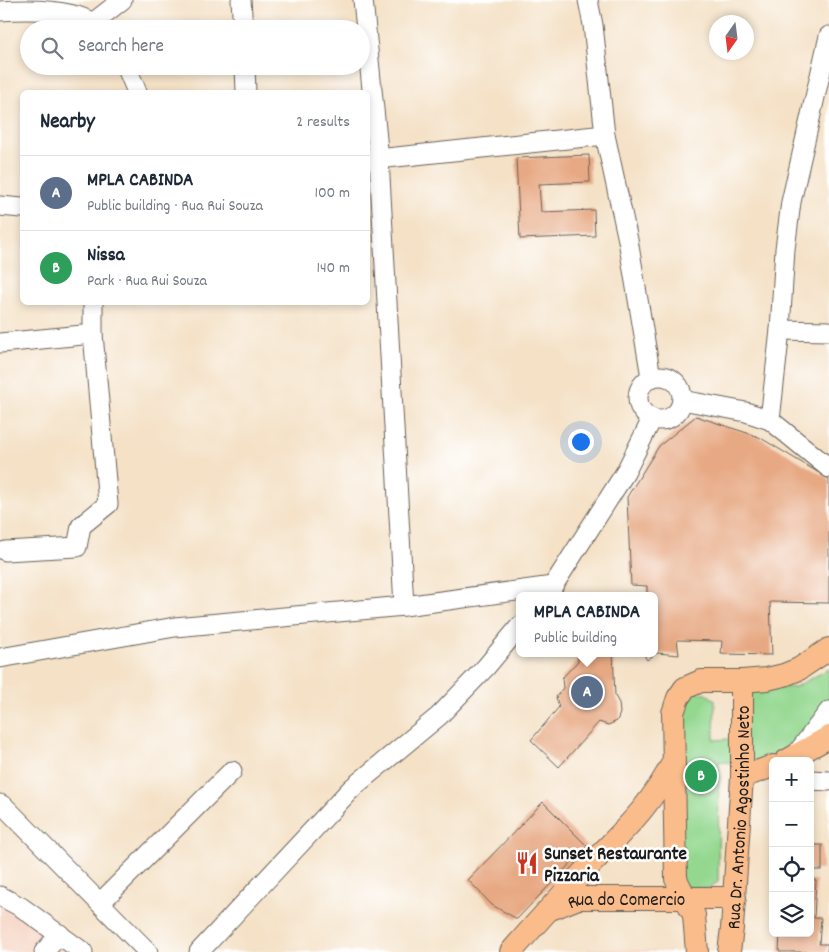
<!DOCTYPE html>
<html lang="en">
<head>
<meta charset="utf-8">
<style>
  :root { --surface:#fff; --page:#f6f6f7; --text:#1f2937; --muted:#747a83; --line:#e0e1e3; --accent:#c8321e }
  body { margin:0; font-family:Dekko,sans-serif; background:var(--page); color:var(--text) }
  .controls { position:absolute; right:15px; bottom:15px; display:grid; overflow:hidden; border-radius:8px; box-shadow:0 2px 8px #0003 }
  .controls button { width:45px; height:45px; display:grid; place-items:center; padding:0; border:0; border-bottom:1px solid var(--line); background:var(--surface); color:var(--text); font:25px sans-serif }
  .compass { position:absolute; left:709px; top:15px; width:45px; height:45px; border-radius:50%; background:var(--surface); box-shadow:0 2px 8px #0003; rotate:194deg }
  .you { position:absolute; left:580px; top:441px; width:18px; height:18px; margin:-12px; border:4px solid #fff; border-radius:50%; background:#1a73e8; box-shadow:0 0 0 8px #1a73e833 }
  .badge { display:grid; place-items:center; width:32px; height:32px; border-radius:50%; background:var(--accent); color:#fff; font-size:16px; font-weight:700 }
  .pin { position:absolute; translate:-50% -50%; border:2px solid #fff; box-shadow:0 1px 5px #0006 }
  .popup { position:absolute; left:516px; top:592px; width:142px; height:65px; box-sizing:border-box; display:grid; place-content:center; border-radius:8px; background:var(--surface); filter:drop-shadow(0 1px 4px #0005); font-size:16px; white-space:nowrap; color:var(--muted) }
  .popup b { font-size:19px; color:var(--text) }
  .popup::after { content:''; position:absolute; left:50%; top:100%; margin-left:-10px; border:10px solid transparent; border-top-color:var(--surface) }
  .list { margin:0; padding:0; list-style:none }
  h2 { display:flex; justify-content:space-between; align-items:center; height:65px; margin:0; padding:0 20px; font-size:21px }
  h2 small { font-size:16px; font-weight:400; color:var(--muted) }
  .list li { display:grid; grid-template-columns:32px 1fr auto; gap:15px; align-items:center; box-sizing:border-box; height:75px; padding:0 20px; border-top:1px solid var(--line) }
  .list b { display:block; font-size:19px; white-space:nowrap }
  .list p { margin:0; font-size:16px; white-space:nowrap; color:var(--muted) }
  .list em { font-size:16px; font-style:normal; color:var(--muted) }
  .icon { flex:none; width:28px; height:28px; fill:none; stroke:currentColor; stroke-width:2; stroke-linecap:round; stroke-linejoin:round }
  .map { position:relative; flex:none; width:829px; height:952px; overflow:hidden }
  .search { position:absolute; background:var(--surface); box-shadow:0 2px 8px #0003; left:20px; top:20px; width:350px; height:55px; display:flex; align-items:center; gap:12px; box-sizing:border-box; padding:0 18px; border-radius:28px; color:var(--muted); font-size:19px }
  .panel { position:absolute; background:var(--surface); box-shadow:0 2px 8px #0003; left:20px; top:90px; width:350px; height:215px; border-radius:8px }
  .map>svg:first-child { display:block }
  .built { fill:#f5d3c1 }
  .green { fill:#94d890; stroke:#587a56 }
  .building { fill:#e7a983 }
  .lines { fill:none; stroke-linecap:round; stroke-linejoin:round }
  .minor-casing { stroke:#686158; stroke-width:21 }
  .major-casing { stroke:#686158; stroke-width:24 }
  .minor { stroke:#fff; stroke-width:19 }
  .major { stroke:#fabc8b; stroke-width:22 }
  .labels { text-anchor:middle; stroke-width:5; stroke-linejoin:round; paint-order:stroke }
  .street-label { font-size:19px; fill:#1c1c1c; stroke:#fff }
  .poi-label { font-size:19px; font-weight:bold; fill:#1c1c1c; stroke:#fff; text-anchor:start }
</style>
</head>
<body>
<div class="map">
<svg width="829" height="952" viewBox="0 0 829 952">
  <rect width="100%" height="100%" fill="#fff"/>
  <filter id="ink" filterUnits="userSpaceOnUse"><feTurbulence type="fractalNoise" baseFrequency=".02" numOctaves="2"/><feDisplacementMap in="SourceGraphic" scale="10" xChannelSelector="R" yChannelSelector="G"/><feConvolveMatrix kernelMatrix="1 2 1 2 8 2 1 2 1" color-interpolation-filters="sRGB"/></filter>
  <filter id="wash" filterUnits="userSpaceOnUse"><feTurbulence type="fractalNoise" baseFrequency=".0096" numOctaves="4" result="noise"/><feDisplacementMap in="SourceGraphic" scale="20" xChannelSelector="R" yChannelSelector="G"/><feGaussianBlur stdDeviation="1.12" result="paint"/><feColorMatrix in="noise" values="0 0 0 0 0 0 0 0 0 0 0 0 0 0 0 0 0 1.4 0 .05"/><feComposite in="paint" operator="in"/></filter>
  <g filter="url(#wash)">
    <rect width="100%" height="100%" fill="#f4e1c6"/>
    <g class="built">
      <path d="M0,904l40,24 23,24h-63z"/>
      <path d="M588,948l82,3v1h-82z"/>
    </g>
    <path class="green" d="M829,669v58l-42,34 -45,4 -23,-4 -1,121 -11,7 -28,-3 1,-160 12,-34 13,1 10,7 -1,40 28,-2 5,-48 48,-3z"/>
    <g id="blocks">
      <g class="building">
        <path d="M589,155l1,27 -51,2 2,28 53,-2 1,26 -75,3 -4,-81z"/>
        <path d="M696,416l63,21 70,42v124l-59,-1 2,53 -51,-1 1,-13 -45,-1 2,15 -22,-2 -10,7 -2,-3v-4h9v-57h-7v-10l-16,-1 -4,-88 32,-51z"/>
        <path d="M577,653h36l2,43 4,7 1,10 -3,8 -9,4 -9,-3 -40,45 -28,-27 28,-33 -3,-10 7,-9 -1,-10 16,-17z"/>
        <path d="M543,802l44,44 -70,73 -25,-14 -24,-25z"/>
        <rect x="810" y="845" width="12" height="25"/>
        <path d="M810,880h6l-2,38h7l-2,26h9l-1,8h-48l1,-19h30z"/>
      </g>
    </g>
  </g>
  <g filter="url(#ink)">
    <use href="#blocks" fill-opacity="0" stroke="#686158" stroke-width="1"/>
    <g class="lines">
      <defs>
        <g id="minor">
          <path d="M241,0l2,29"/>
          <path d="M363,0l16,159 25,447"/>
          <path d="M588,0l5,25 12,110 23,105 23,137"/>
          <path d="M0,11c26,-2 82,-3 100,18"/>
          <path d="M94,22l28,-22"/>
          <path d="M126,66l11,26"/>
          <path d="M245,66l1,26"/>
          <path d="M368,160l237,-25"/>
          <path d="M0,206l22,2"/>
          <path d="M780,330l49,1"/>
          <path d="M0,343l93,-9v-32"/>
          <circle cx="660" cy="398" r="22"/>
          <path d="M682,400l64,12 24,8 59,48"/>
          <path d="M770,420l10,-90 5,-81 6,-47 38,-166"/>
          <path d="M5,551l72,-4 4,-21 27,-22 -15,-170"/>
          <path d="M545,595l8,-9 72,-113 27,-54"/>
          <path d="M0,658l175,-31 229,-21 149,-20"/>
          <path d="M795,756l34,-45"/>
          <path d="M810,780l19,1"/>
          <path d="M0,804l5,3 143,145"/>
          <path d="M0,896l21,11 62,45"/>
          <path d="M100,903l132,-132"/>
          <path d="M44,952l16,-18"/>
          <path d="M199,952l153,-164 87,-72 47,-49 34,-41"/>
        </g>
        <g id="major">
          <path d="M786,761l43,-24"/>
          <path d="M742,777l31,-11"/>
          <path id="s1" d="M553,908l25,-10h157"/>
          <path d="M511,952c27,-31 54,-61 83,-91 32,-33 58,-57 79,-99"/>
          <path d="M697,952l-3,-37 -18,-36 -3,-166 5,-15 7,-10 16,-7h41l25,-2 17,-4 15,-6 30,-20"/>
          <path id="s2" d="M729,952l3,-24 10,-151v-96"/>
        </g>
      </defs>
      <use href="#minor" class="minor-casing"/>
      <use href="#major" class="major-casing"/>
      <use href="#minor" class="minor"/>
      <use href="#major" class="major"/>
    </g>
  </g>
  <defs>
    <symbol id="restaurant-bare" viewBox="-9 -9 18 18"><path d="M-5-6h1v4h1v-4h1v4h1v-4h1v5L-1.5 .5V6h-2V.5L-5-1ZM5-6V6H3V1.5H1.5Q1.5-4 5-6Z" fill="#c8321e" stroke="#fff" stroke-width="2.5" paint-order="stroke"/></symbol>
  </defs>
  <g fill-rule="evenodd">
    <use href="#restaurant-bare" x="511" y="847" width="32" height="32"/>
  </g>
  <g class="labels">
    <g class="street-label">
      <text dy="7" stroke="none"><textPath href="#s2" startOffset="135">Rua Dr. Antonio Agostinho Neto</textPath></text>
      <text dy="7" stroke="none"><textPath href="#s1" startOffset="75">Rua do Comercio</textPath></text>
    </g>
    <g class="poi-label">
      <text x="544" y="859">Sunset Restaurante<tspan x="544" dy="22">Pizzaria</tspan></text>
    </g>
  </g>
</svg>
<div class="controls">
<button>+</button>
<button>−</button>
<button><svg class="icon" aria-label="locate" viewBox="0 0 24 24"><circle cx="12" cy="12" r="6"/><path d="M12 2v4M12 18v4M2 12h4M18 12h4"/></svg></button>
<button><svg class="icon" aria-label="layers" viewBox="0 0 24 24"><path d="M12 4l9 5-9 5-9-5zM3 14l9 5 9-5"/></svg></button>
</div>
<svg class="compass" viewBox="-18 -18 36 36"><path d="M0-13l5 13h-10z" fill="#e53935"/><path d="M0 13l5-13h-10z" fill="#747a83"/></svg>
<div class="you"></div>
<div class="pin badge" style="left:587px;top:692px;background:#5c6f8a">A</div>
<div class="popup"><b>MPLA CABINDA</b>Public building</div>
<div class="pin badge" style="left:701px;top:776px;background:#2e9e5b">B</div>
<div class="search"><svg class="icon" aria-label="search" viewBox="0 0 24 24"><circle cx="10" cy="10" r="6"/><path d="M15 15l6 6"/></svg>Search here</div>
<section class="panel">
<h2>Nearby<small>2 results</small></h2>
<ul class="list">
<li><span class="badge" style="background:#5c6f8a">A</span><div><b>MPLA CABINDA</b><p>Public building · Rua Rui Souza</p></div><em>100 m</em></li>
<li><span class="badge" style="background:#2e9e5b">B</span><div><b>Nissa</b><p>Park · Rua Rui Souza</p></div><em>140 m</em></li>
</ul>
</section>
</div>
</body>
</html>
